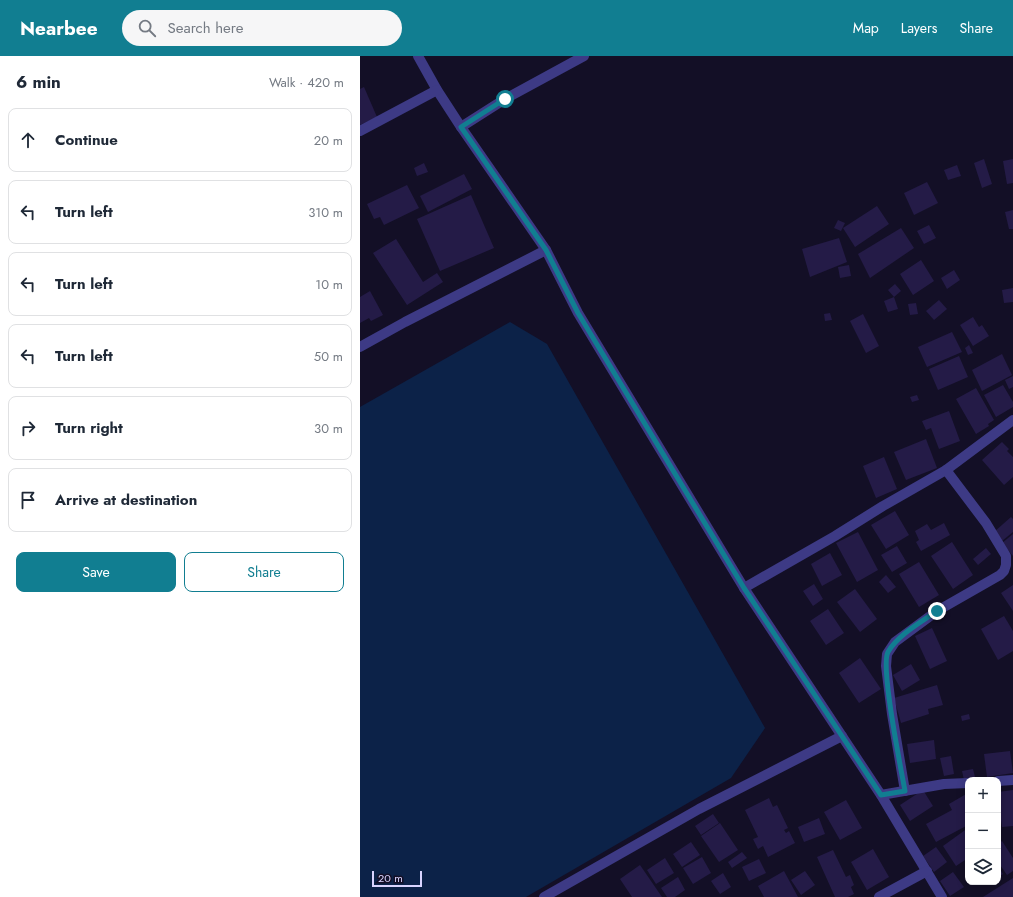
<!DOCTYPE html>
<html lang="en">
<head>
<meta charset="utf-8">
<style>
  :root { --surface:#fff; --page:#f6f6f7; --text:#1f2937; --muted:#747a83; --line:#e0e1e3; --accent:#117e91 }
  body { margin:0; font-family:Jost,sans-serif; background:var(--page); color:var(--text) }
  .controls { position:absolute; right:12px; bottom:12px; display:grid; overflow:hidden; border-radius:8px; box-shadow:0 2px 10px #0003 }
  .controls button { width:36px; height:36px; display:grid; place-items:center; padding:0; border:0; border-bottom:1px solid var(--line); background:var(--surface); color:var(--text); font:20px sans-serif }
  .scale { position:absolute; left:12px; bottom:10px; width:50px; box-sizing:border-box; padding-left:4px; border:2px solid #d9d4ff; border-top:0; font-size:11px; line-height:14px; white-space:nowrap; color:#d9d4ff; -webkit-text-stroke:3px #130f26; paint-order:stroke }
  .stop { position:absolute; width:12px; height:12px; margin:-9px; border:3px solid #117e91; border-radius:50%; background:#fff }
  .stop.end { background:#117e91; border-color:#fff; box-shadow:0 1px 4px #0008 }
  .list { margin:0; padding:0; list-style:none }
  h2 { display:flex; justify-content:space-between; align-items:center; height:52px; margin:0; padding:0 16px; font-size:17px }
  h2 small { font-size:13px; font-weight:400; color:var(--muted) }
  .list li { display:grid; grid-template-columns:26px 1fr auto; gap:12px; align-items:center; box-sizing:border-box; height:64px; margin:0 8px 8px; padding:0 8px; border:1px solid var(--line); border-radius:8px }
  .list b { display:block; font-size:15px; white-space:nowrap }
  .list em { font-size:13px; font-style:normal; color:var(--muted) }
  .actions { display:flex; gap:8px; padding:12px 16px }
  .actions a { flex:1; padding:9px 0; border:1px solid var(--accent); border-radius:8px; text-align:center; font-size:14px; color:var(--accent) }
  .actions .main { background:var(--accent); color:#fff }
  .icon { flex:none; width:22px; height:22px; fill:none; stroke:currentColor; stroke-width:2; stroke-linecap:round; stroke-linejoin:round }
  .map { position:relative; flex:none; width:653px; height:841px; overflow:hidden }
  header { display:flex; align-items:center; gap:24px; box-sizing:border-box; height:56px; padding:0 20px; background:var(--accent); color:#fff }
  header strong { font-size:19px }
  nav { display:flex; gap:22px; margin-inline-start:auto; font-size:14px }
  .search { width:280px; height:36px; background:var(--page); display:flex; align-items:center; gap:10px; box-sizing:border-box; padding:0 14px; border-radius:22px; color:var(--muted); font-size:15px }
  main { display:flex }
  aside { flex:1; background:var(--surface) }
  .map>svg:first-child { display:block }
  .water { fill:#0c2248 }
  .building { fill:#241b47 }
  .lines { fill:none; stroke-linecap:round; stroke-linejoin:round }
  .street { stroke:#3d3a85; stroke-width:10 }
  .route { stroke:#117e91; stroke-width:5 }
</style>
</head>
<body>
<header>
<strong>Nearbee</strong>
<div class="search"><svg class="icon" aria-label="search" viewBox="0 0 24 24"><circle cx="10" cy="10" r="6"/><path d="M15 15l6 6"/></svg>Search here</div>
<nav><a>Map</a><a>Layers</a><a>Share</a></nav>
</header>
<main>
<aside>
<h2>6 min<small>Walk · 420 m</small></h2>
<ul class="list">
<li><svg class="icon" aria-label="ahead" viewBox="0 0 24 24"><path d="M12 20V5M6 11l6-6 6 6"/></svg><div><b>Continue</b></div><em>20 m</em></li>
<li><svg class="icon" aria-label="left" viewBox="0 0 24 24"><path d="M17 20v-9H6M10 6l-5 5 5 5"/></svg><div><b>Turn left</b></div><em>310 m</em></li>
<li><svg class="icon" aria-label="left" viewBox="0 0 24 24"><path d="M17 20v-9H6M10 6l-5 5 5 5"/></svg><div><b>Turn left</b></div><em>10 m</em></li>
<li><svg class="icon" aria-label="left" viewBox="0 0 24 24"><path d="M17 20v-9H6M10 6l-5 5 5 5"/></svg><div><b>Turn left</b></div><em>50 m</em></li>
<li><svg class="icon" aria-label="right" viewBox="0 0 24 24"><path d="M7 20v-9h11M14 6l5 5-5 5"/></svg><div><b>Turn right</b></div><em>30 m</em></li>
<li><svg class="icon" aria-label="arrive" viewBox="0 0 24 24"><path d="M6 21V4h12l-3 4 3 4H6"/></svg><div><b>Arrive at destination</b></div></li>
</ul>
<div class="actions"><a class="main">Save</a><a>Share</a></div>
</aside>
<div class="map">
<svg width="653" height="841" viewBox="0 0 653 841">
  <rect width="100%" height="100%" fill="#130f26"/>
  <path class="water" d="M150,266l37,22 218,384 -34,50 -205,119h-166v-490z"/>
  <g class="building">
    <path d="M4,31l13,30 -17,8v-36z"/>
    <path d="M624,103l8,25 -10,4 -8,-25z"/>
    <path d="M653,103v24l-6,1 -4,-23z"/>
    <path d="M64,107l4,9 -11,4 -3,-8z"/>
    <path d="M597,109l4,11 -13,4 -4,-10z"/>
    <path d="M104,118l8,15 -44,23 -8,-16z"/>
    <path d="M567,126l11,21 -24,12 -10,-22z"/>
    <path d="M47,129l12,23 -35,17 -4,-8 -6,2 -7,-15z"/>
    <path d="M111,139l23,53 -54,23 -23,-52z"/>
    <path d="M517,150l12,18 -34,23 -12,-19z"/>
    <path d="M653,154v19h-4l-4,-17z"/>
    <path d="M478,164l7,3 -4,8 -7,-3z"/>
    <path d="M569,169l7,13 -12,6 -7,-13z"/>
    <path d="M541,172l13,20 -44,30 -12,-24z"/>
    <path d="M479,182l8,24 -37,15 -8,-28z"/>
    <path d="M36,183l27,43 14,-9 6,9 -36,23 -34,-52z"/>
    <path d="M561,204l13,21 -21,14 -13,-21z"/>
    <path d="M489,209l2,11 -11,2 -2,-11z"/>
    <path d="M594,214l6,10 -13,9 -6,-11z"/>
    <path d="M535,228l6,7 -7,6 -6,-7z"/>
    <path d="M653,232v14l-9,1 -2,-13z"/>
    <path d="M10,235l13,24 -12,6 -2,-3 -9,5v-26z"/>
    <path d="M534,241l4,12 -10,3 -4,-11z"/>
    <path d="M579,244l8,9 -13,11 -8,-9z"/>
    <path d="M556,247l2,11 -8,1 -2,-11z"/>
    <path d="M470,257l2,7 -7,1 -1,-7z"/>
    <path d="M503,258l16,32 -13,7 -16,-32z"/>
    <path d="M613,261l6,10 3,-2 7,11 -16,10 -13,-21z"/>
    <path d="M592,276l10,20 -35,15 -9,-20z"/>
    <path d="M609,289l4,8 -5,2 -3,-7z"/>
    <path d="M642,298l10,21 -30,16 -10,-21z"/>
    <path d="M599,300l9,21 -30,13 -9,-21z"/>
    <path d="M653,320v11l-4,2 -4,-9z"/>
    <path d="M643,329l10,17v5l-17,10 -12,-22z"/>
    <path d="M616,332l18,32 -6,4 1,2 -13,8 -20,-35z"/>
    <path d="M557,339l2,5 -7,2 -2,-5z"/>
    <path d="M589,355l11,30 -21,8 -8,-21 -5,2 -4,-9z"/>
    <path d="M566,383l11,29 -31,12 -12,-28z"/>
    <path d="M642,386l7,7 -2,2 6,6v20l-9,8 -22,-25z"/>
    <path d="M524,401l13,32 -21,9 -13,-32z"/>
    <path d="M535,455l14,24 -23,14 -15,-24z"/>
    <path d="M651,461l2,2v13l-11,9 -8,-9z"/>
    <path d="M584,467l6,12 -29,16 -5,-9 3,-2 -4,-9 12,-7 4,6z"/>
    <path d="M498,476l20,38 -21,12 -21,-39z"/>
    <path d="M653,478v22l-11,-13z"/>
    <path d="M592,486l21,33 -20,14 -22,-33z"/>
    <path d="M537,490l10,17 -15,9 -11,-17z"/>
    <path d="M626,492l5,6 -13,11 -5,-6z"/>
    <path d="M470,497l12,22 -20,11 -11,-22z"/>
    <path d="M559,506l20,33 -20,12 -20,-33z"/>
    <path d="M526,519l10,12 -8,6 -9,-11z"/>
    <path d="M454,528l9,15 -10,7 -10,-15z"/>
    <path d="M653,529v26l-12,-18z"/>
    <path d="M495,533l22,30 -17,13 -23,-30z"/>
    <path d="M468,553l16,24 -18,12 -16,-24z"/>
    <path d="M644,560l9,15v20l-15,9 -17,-31z"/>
    <path d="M572,572l15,33 -17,8 -15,-33z"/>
    <path d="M500,602l21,31 -22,14 -20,-30z"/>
    <path d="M551,608l9,16 -18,11 -9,-16z"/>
    <path d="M577,629l6,20 -15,4 1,5 -28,9 -7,-25z"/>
    <path d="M609,658l1,5 -8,2 -1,-5z"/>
    <path d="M574,684l2,19 -26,4 -3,-19z"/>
    <path d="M650,695l3,22 -26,4 -3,-23z"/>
    <path d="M591,700l3,18 -10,2 -4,-18z"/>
    <path d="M613,713l2,8 -11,3 -2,-9z"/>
    <path d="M563,734l10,16 -23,15 -10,-16z"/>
    <path d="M653,734v36l-11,1 -4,-26v-9z"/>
    <path d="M608,737v32l-32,17 -10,-18 26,-14 -3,-6z"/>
    <path d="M409,742l4,9 4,-2 11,23 -4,2 2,3 3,-2 6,12 -27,14 -5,-11 -5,3 -5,-10 5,-2 -13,-27z"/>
    <path d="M486,744l16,28 -22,12 -16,-28z"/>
    <path d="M353,758l6,9 -18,12 -6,-9z"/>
    <path d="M459,762l6,16 -21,8 -6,-15z"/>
    <path d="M360,767l18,27 -19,12 -18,-26z"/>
    <path d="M608,772v30l-12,8 -13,-20z"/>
    <path d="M642,785l11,17v13l-6,4 -9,-13v-18z"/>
    <path d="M331,786l9,13 -18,12 -9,-13z"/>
    <path d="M576,791l11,15 -13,10 -11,-16z"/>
    <path d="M513,793l16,28 -22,13 -16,-28z"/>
    <path d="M473,794l13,27 4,-2 4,10 -3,2 3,7 -6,3h-13l-18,-40z"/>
    <path d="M382,796l5,6 -15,10 -4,-6z"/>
    <path d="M342,801l9,16 -18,11 -10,-16z"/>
    <path d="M305,802l9,15 -18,11 -9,-14z"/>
    <path d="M399,803l7,14 -17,8 -7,-14z"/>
    <path d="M280,809l22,32h-30l-12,-18z"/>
    <path d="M638,810l5,8 -5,3z"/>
    <path d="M424,815l14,26h-34l-6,-11z"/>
    <path d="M445,815l10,14 -14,10 -10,-15z"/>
    <path d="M593,816l11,15 -14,9 -10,-15z"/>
    <path d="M363,817l8,14 -11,7 -9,-13z"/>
    <path d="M318,821l7,13 -10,7h-8l-6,-9z"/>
    <path d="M653,822v19h-30z"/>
  </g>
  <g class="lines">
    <g class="street">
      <path d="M58,0l19,34 24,37 85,123 32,63 166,275 137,207 61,102"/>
      <path d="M101,71l44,-28 79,-43"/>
      <path d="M0,75l77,-41"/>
      <path d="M0,291l45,-25 141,-72"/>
      <path d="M384,532l91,-52 48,-30 63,-36 67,-50"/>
      <path d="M638,725l15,-1"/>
      <path d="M545,735l-13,-77 -6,-48 1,-12 8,-12 42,-31 63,-36 4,-4 2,-6v-9l-20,-33 -40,-53"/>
      <path d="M521,739l63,-11 24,-1"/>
      <path d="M184,841l155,-88 143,-73"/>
      <path d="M519,841l48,-26"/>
    </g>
  </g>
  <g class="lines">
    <path class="route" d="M145,43l-44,28 85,123 32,63 166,275 137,207 24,-4c-4,-22 -25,-125 -17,-139 10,-17 33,-30 49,-41"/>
  </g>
</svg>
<div class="controls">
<button>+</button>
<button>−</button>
<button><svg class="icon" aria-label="layers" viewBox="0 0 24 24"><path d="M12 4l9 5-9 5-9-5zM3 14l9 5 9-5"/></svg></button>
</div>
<div class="scale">20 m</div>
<div class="stop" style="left:145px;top:43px"></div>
<div class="stop end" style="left:577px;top:555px"></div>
</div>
</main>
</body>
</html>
